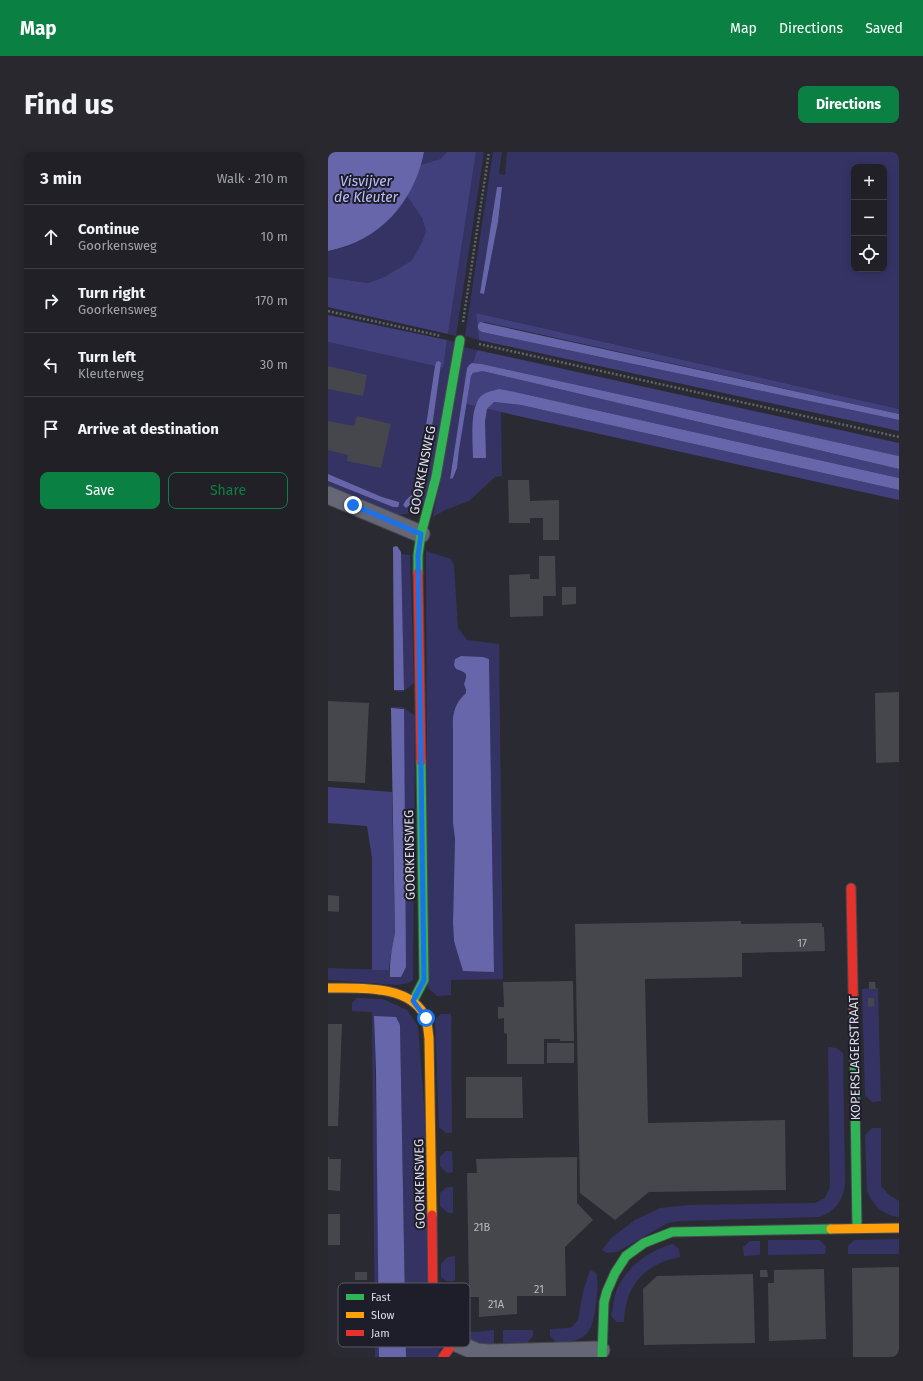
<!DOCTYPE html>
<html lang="en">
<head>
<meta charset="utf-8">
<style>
  :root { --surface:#202026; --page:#28282e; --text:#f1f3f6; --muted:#a2a3a7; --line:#3d3e43; --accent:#0b8043 }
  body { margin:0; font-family:"Fira Sans",sans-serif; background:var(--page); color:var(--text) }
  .controls { position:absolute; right:12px; top:12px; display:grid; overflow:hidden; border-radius:8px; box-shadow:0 2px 10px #0003 }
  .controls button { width:36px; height:36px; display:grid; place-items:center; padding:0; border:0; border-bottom:1px solid var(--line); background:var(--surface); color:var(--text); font:20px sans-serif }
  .stop { position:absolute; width:12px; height:12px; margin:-9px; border:3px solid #1a73e8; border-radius:50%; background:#fff }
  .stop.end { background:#1a73e8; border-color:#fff; box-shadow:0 1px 4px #0008 }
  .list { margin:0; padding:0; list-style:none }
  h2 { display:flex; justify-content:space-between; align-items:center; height:52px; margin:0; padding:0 16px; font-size:17px }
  h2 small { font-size:13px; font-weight:400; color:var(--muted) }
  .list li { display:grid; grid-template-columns:26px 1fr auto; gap:12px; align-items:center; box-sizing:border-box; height:64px; padding:0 16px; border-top:1px solid var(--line) }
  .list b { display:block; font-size:15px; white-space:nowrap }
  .list p { margin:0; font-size:13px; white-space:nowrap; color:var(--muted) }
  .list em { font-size:13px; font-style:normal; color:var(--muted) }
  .actions { display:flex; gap:8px; padding:12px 16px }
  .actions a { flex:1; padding:9px 0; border:1px solid var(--accent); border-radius:8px; text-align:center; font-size:14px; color:var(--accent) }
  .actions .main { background:var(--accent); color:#fff }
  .icon { flex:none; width:22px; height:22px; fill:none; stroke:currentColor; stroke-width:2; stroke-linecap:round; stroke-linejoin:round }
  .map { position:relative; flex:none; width:571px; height:1205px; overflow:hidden; border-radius:8px }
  header { display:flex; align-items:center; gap:24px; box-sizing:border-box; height:56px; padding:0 20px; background:var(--accent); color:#fff }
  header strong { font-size:19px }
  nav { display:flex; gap:22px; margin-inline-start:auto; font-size:14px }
  .intro { display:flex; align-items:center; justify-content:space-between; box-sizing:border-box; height:96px; padding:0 24px }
  h1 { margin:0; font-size:28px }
  .button { padding:10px 18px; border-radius:8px; background:var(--accent); color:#fff; font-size:14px; font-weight:700 }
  main { display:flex; gap:24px; padding:0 24px }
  aside { flex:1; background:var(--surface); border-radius:8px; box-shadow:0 2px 10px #0003 }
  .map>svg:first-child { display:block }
  .green { fill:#353364; fill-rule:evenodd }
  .forest { fill:#423f7d }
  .water { fill:#6766ab }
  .building { fill:#46464d }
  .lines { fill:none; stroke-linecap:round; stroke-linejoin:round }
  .street-casing { stroke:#48484e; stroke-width:19 }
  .fast-casing { stroke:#48484e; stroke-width:11 }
  .slow-casing { stroke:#48484e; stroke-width:11 }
  .jam-casing { stroke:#48484e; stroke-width:11 }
  .path { stroke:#61626d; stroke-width:2.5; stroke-dasharray:2 2; stroke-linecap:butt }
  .street { stroke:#666776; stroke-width:17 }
  .fast { stroke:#30b455; stroke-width:9 }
  .slow { stroke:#ff9f0a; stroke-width:9 }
  .jam { stroke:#e5322d; stroke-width:9 }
  .route { stroke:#1a73e8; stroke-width:5 }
  .labels { text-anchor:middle; stroke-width:4; stroke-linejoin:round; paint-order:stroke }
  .number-label { font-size:11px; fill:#b8b8c1 }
  .street-label { font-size:13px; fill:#dedee8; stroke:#1e1e2b }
  .water-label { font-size:14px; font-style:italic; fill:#bcbefc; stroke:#1e1e2b }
  .key { fill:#1e1e2b; stroke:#585864; stroke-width:1 }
  .key-label { font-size:11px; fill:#dedee8 }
</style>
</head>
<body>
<header>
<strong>Map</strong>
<nav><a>Map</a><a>Directions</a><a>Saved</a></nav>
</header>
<div class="intro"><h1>Find us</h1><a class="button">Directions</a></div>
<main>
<aside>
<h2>3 min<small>Walk · 210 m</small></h2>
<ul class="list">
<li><svg class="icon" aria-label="ahead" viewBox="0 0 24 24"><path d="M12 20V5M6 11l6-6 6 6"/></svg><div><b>Continue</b><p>Goorkensweg</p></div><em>10 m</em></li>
<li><svg class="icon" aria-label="right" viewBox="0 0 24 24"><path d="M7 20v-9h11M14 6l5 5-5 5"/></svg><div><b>Turn right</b><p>Goorkensweg</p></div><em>170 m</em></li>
<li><svg class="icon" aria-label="left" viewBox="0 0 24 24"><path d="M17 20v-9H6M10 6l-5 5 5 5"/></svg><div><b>Turn left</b><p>Kleuterweg</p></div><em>30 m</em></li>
<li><svg class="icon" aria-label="arrive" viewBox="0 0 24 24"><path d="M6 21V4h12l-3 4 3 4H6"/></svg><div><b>Arrive at destination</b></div></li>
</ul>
<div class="actions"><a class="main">Save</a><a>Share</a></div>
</aside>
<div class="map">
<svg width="571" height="1205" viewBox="0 0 571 1205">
  <rect width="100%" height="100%" fill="#2a2b32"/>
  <g class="green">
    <path d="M96,0h23l-7,7 -20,6z"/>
    <path d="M148,0h8l-28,184 -8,-2z"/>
    <path d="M165,0h9l-3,22 6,1 2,-23h392v257l-423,-96 3,27 -14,-4zM526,15h30v102h-30zM169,35l5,1 -4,34 -14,72 -4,-1z"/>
    <path d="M79,44l15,22 4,13 -3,12 -12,18 -27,16 -16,6 -40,-6v-26l18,-4 60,-48z"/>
    <path d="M119,188l8,2 -26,147c-3,18 -15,27 -33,25l-68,-26v-7l65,26h5l1,-2v-3l-17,-5 -54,-23v-132l107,24 -19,125 -10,9 -3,5 3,3 15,-12 2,-4 17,-125h3z"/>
    <path d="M135,195l14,3 -4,13 -6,6 -17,109h3l4,-10 2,-18 7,-46 9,2 -1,6 -1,46 12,-36 2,-13 14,3 1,64 -7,1 -26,24 -24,9 -12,7z"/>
    <path d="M98,399l25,8 3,7 4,62 9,12 32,4 4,335 -52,1v15l-14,1 -9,-8zM133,504l22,1 6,2 5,313 -40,-31 -1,-18 2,-84 -2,-16v-93c-1,-14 1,-26 13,-37v-3l-2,-6c4,-11 3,-11 -7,-14l-2,-11z"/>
    <path d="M73,402l9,1 4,128 -11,9 -9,-1v-1h10z"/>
    <path d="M63,555h12l12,9 -2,264 -5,3 -11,2 -69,-5v-12l61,2 1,7h11l2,-269h-12z"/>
    <path d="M550,836l3,113 -9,1 -7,-7 -3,-106z"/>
    <path d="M29,846l26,1 24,11 11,16 24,319 -5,12h-31l-6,-332 -26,-9 5,243v98h-4l-3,-345 -20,-1v-8z"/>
    <path d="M113,862h10l1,119h-6l-7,-6 -4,-107z"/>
    <path d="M500,895l8,1 7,5 2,131c-2,17 -10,28 -26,33l-138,4 -13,2 -51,29 -10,1 -5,-3 9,-12 24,-18 25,-12 29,-3 126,-2 10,-5 5,-11z"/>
    <path d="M544,976h9v58l8,9 10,6v16c-16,-2 -26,-11 -32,-26l-2,-56z"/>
    <path d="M118,999h6l1,21 -6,1 -7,-7v-9z"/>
    <path d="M119,1035h6v26h-5l-8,-7v-13z"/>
    <path d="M571,1087v15h-51v-8l6,-6z"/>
    <path d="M440,1088h51l7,6 -1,8 -57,1z"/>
    <path d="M422,1089h10v14l-16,1 -1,-9z"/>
    <path d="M345,1092l6,5 1,8c-36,7 -55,29 -56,65h-7l-6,-6c2,-9 3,-19 6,-27 12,-24 31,-38 56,-45z"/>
    <path d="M127,1104v25h-9l-5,-4v-13l7,-7z"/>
    <path d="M262,1118l6,3c3,12 1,19 0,31 -4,29 -8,37 -39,39l-7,-7v-7l18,-1 4,-1 6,-7 5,-28z"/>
    <path d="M119,1144h8c0,6 -1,20 1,26 5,14 26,9 38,8v14h-11l-11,-2 -9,-5 -13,-13 -8,-26z"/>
    <path d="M175,1178h30v6l-7,8h-23z"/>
  </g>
  <g class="forest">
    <path d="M119,0h29l-28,182 -120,-27v-30l40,6 16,-6 27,-16 11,-18 4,-12 -4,-13 -15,-22 9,-18 4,-13 20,-6z"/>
    <path d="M148,161l423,96v5l-415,-92 -2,10 417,88v11l-420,-91z"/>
    <path d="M0,163l119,25 -4,28 -3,-1 1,-4h-6v3l-107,-24z"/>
    <path d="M149,198l422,93v13l-417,-92 -9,-1z"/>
    <path d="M149,219h5l417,98v9l-384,-86 -39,11 -1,3 -9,-2 5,-28 2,-3z"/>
    <path d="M166,250l27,3 378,85v10l-412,-91z"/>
    <path d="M0,635l64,5 3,141 -5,26 -1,11h-17v-112l-5,-32 -39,-3z"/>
  </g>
  <g class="water">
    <path d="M0,0h96c-10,51 -45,89 -96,99z"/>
    <path d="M169,35h5l-4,35 -14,72 -4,-1z"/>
    <path d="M152,170l419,92v6l-417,-88c-4,-2 -6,-6 -2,-10z"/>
    <path d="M111,209l2,2 -18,129 -2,4 -15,12 -3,-3 3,-5 10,-9 19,-125 1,-4z"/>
    <path d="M144,211l10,1 417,92v13l-417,-98 -9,2 -2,3 -12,74 -2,18 -4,10 -3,1 17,-111 2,-3z"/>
    <path d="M171,237l16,3 384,86v12l-378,-85 -27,-3 -7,7 -2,13 1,36h-13c0,-16 -4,-50 8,-62 5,-4 11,-5 18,-7z"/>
    <path d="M0,322l54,23 17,5v3l-1,2h-5l-65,-26z"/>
    <path d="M69,394l4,6 3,138h-10l-1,-143z"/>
    <path d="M133,504l22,1 6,2 5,313 -31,-1 -9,-30 -1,-18 2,-84 -2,-16v-93c-1,-15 1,-26 13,-37v-3l-2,-6c4,-11 3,-11 -8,-15l-2,-4 1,-6z"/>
    <path d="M63,556l13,1 2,258 -5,10h-11c-1,-15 2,-29 5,-44z"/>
    <path d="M46,864l22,1 4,8 6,332h-27l-3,-287z"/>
  </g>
  <g class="building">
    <path d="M0,214l39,9 -4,21 -35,-7z"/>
    <path d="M29,264l34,8 -10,44 -34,-7 1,-6 -20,-5v-29l26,5z"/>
    <path d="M180,328h21l1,21 29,-1v40h-16v-22h-13v5h-21z"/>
    <path d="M211,404h16l1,40h-13v20l-33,1 -1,-42 21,-1v5h9z"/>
    <path d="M234,435h14v17l-14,1z"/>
    <path d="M571,540v70l-23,1 -1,-70z"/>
    <path d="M0,549l41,2 -4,80 -37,-2z"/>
    <path d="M0,743l11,1v16l-11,-1z"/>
    <path d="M413,769v3l81,-1v4h2l1,24 -83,2v24l-97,2 3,144 137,-3 1,70 -137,2 -34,28 -35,-27 -5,-269z"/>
    <path d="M245,829l1,60h-14v-2h-16v25h-37v-30l-3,-1v-15l-6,1v-12h6l-1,-25z"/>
    <path d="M541,830h6l1,7h-7z"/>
    <path d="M540,846h6v8l-6,1z"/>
    <path d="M0,872h14l-4,102h-10z"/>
    <rect x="219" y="891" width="27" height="20"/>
    <path d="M138,925h56l1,41h-57z"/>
    <path d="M0,1005h2l-1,2h12l-1,32 -12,-1z"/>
    <path d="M249,1005v46l16,17 -28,27 1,49h-49v18l-38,3v-20h-10l-2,-124h10l-1,-14z"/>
    <rect x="0" y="1062" width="12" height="31"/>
    <path d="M571,1115v90h-46l-1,-89z"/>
    <path d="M496,1117l2,70 -57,2 -1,-58h6v-13z"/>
    <path d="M432,1118h7l1,7h-8z"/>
    <rect x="27" y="1120" width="12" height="8"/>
    <path d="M425,1122l2,69 -111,2 -1,-56 14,-13z"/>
  </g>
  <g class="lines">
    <defs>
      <g id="street">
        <path d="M0,343l93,39"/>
        <path d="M126,1190l23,10 11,1 113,-3"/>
      </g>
      <g id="fast">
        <path d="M90,421v-18l3,-21 15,-57 24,-137"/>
        <path d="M85,849l11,-21 -3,-219"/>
        <path d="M526,883l3,193"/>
        <path d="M274,1205l2,-55 3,-11 8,-18 11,-17 18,-13 28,-11 159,-3"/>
      </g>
      <g id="slow">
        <path d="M0,836c30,0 85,-4 98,31 2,6 2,13 3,19l3,177"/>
        <path d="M503,1077l68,-1"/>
      </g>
      <g id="jam">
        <path d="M90,421l3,188"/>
        <path d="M523,736l3,147"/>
        <path d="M104,1063l1,87 7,22 14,18 -11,15"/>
      </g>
    </defs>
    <use href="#street" class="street-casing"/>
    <use href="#fast" class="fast-casing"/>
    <use href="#slow" class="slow-casing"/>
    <use href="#jam" class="jam-casing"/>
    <g class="path">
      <path d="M0,159l113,25"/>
      <path d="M135,170l26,-170"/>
      <path d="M151,192l420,93"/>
    </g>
    <use href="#street" class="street"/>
    <use href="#fast" class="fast"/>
    <use href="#slow" class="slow"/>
    <use href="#jam" class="jam"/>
  </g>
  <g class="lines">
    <path class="route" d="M25,353l68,29 -3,21 6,425 -11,21 13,17"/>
  </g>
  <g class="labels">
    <g class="number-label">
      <text x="474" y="795">17</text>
      <text x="154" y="1079">21B</text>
      <text x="211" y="1141">21</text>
      <text x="168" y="1156">21A</text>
    </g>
    <g class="street-label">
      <text transform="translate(94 318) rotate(-79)" y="5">GOORKENSWEG</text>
      <text transform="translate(81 703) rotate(-91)" y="5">GOORKENSWEG</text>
      <text transform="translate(526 906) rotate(-91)" y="5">KOPERSLAGERSTRAAT</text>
      <text transform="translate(91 1032) rotate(-91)" y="5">GOORKENSWEG</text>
    </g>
    <g class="water-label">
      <text x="38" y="34">Visvijver<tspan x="38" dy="16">de Kleuter</tspan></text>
    </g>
  </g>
  <rect x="10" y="1131" width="132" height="64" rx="6" class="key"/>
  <rect x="18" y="1142" width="18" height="6" fill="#30b455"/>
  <rect x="18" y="1160" width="18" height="6" fill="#ff9f0a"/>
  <rect x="18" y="1178" width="18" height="6" fill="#e5322d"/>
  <g class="key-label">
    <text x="43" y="1149">Fast</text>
    <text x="43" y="1167">Slow</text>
    <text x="43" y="1185">Jam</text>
  </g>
</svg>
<div class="controls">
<button>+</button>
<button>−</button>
<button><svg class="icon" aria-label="locate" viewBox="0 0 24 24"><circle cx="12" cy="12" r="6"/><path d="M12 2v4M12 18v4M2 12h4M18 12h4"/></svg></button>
</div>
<div class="stop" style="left:98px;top:866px"></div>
<div class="stop end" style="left:25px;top:353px"></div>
</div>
</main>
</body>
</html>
